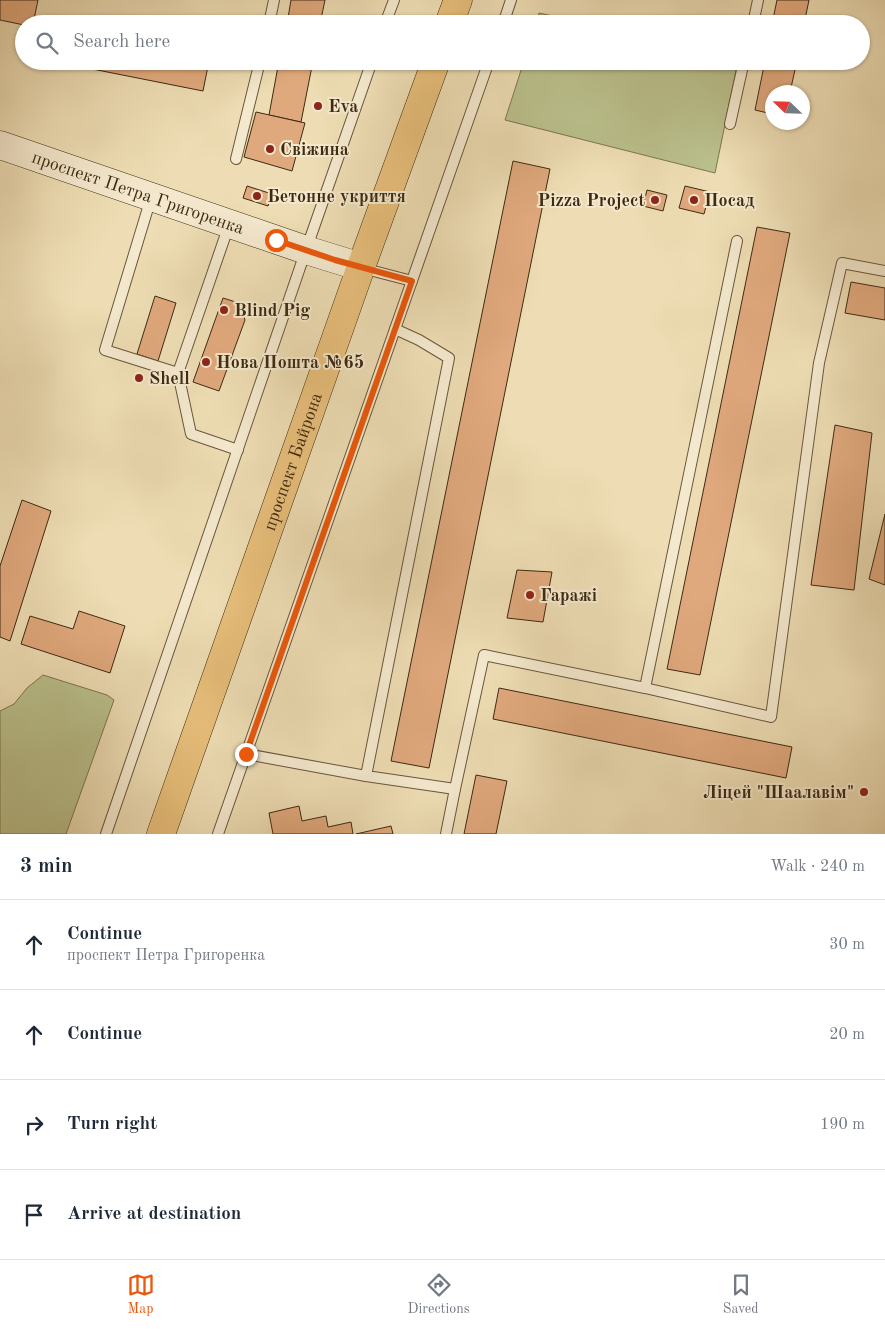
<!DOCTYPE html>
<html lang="en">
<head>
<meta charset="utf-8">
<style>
  :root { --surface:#fff; --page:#f6f6f7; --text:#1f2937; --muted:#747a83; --line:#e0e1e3; --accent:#ea580c }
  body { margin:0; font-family:"Old Standard TT",serif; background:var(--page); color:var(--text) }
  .compass { position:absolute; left:765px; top:85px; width:45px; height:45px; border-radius:50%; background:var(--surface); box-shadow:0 1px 4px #0004; rotate:293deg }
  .stop { position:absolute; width:15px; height:15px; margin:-11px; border:4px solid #ea580c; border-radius:50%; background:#fff }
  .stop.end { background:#ea580c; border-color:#fff; box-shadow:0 1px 5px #0008 }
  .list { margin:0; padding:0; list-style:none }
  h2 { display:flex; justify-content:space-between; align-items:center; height:65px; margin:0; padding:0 20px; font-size:21px }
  h2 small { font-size:16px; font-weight:400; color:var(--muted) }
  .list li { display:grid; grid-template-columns:32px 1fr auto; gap:15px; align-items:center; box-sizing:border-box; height:90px; padding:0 20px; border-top:1px solid var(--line) }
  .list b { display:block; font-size:19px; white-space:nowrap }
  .list p { margin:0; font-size:16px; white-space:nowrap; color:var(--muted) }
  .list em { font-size:16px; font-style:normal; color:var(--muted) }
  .icon { flex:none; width:28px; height:28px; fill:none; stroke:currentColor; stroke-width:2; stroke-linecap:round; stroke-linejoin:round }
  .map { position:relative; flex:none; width:885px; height:834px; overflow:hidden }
  .search { position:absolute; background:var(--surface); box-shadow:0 1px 4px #0004; left:15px; right:15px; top:15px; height:55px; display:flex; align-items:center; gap:12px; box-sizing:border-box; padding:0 18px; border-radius:28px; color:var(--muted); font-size:19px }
  .sheet { height:425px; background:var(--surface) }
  nav { display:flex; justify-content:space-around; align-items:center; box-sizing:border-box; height:70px; border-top:1px solid var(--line); background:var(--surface); font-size:14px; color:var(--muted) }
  nav a { display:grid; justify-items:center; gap:2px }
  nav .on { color:var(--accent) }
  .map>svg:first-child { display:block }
  .green { fill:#bac08c; stroke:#7c754e }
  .building { fill:#e0a97d; stroke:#3d2a11 }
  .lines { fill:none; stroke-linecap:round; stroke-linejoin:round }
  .lane-casing { stroke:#69573a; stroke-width:12 }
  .secondary-casing { stroke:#3d2a11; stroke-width:29 }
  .primary-casing { stroke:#3d2a11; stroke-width:29 }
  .lane { stroke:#f4e9ce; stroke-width:10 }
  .secondary { stroke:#f4e9ce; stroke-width:28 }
  .primary { stroke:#e7be7a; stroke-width:28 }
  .route { stroke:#ea580c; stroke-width:6 }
  .poi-dot { fill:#8f2418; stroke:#f4e9ce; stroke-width:2 }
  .labels { text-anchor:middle; stroke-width:4; stroke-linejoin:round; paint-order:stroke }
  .poi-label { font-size:18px; font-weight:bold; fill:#3d2a11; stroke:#f4e9ce; text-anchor:start }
  .street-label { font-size:18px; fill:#3d2a11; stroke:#f4e9ce }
</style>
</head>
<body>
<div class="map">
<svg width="885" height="834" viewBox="0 0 885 834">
  <rect width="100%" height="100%" fill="#eeddb4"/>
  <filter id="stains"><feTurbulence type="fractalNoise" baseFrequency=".004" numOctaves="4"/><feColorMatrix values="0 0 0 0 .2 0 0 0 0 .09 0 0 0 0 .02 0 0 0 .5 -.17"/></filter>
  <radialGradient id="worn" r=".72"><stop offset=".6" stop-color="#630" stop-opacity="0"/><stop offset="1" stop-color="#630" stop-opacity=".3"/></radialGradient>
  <g class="green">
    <path d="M539,13l51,11h-54z"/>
    <path d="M524,61h214l-23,112 -210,-53z"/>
    <path d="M43,675l64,20 7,5 -48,134h-66v-123l14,-7 13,-16z"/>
  </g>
  <g class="building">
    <path d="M0,0h38l-5,24h-9v1l-24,-5z"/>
    <path d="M291,0h34l-5,24h-33z"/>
    <path d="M777,0h32l-5,24h-32z"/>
    <path d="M52,61h157l-6,30z"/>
    <path d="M279,61h34l-12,61 -32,-7z"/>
    <path d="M765,61h32l-7,31h-18v22l-17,-4z"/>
    <path d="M256,112l49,11 -13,48 -48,-14z"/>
    <path d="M513,161l37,8 -121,599 -38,-7z"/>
    <path d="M247,186l25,8 -4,12 -25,-8z"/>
    <path d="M685,186l25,6 -6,22 -25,-6z"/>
    <path d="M647,190l20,5 -4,16 -20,-5z"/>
    <path d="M757,227l33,6 -90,442 -33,-6z"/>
    <path d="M851,282l34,6v32l-40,-7z"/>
    <path d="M155,296l21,7 -18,58 -21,-7z"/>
    <path d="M223,298l16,5 6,17 -26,71 -26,-9z"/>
    <path d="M835,425l37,8 -18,157 -43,-5z"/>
    <path d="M22,500l29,11 -41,130 -10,-4v-71z"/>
    <path d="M885,514v71l-16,-6z"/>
    <path d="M517,570l35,2 -9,50 -36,-4z"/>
    <path d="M79,611l46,15 -15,47 -89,-29 9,-28 43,13z"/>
    <path d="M499,688l293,59 -6,31 -293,-59z"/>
    <path d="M476,775l31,6 -11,53h-32z"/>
    <path d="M299,806l3,15 24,-5 2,11 23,-5 2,12h-80l-4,-21z"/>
    <path d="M391,826l2,8h-37z"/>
  </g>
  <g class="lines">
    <defs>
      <g id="lane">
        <path d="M269,24l5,-24"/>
        <path d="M385,24l9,-24"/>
        <path d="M503,24l8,-24"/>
        <path d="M753,24l5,-24"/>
        <path d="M730,124l14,-63"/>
        <path d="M236,159l24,-98"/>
        <path d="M151,198l-46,152 73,23"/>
        <path d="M229,225l-51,148 13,61 47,16"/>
        <path d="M362,268l50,13"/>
        <path d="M395,329l24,11 30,18 -83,418 89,13 -9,45"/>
        <path d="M645,688l126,29 48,-354 23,-100 43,8"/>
        <path d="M246,754l120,22"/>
        <path d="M455,789l29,-134 161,33 92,-447"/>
        <path d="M106,834l200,-584 66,-189"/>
        <path d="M218,834l271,-773"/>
      </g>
      <g id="secondary">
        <path id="s1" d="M0,145l306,105 55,17"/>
      </g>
      <g id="primary">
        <path d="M449,24l9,-24"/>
        <path id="s2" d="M161,834l200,-567 75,-206"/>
      </g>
    </defs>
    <use href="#lane" class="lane-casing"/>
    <use href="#secondary" class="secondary-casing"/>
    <use href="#primary" class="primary-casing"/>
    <use href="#lane" class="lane"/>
    <use href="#secondary" class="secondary"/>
    <use href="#primary" class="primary"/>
  </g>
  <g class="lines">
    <path class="route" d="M246,754l166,-473 -77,-21 -59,-20"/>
  </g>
  <g class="poi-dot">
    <circle cx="318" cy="106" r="5"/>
    <circle cx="270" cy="149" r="5"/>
    <circle cx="257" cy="196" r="5"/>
    <circle cx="655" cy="200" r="5"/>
    <circle cx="694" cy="200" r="5"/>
    <circle cx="224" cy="310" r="5"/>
    <circle cx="206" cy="362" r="5"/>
    <circle cx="139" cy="378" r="5"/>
    <circle cx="530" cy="595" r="5"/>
    <circle cx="864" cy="792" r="5"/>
  </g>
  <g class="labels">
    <g class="poi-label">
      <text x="328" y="112">Eva</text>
      <text x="280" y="155">Свіжина</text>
      <text x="267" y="202">Бетонне укриття</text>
      <text x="645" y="206" text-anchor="end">Pizza Project</text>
      <text x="704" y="206">Посад</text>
      <text x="234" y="316">Blind Pig</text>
      <text x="216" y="368">Нова Пошта №65</text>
      <text x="149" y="384">Shell</text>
      <text x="540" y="601">Гаражі</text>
      <text x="854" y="798" text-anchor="end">Ліцей "Шаалавім"</text>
    </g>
    <g class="street-label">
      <text dy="6" stroke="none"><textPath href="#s1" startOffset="146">проспект Петра Григоренка</textPath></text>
      <text dy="6" stroke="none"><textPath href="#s2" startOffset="395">проспект Байрона</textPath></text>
    </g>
  </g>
  <rect width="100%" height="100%" filter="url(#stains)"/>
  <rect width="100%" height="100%" fill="url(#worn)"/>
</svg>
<svg class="compass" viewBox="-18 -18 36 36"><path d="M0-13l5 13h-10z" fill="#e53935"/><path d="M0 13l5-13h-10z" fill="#747a83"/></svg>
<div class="stop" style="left:276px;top:240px"></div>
<div class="stop end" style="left:246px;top:754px"></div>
<div class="search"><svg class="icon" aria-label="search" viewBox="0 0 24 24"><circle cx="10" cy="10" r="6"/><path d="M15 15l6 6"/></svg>Search here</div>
</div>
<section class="sheet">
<h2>3 min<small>Walk · 240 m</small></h2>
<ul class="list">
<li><svg class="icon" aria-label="ahead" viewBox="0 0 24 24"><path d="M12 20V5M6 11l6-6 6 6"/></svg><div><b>Continue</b><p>проспект Петра Григоренка</p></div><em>30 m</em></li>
<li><svg class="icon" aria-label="ahead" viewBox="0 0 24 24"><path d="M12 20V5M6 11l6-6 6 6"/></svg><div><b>Continue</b></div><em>20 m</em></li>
<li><svg class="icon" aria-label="right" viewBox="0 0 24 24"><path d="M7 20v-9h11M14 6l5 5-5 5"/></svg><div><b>Turn right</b></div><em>190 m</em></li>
<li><svg class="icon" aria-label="arrive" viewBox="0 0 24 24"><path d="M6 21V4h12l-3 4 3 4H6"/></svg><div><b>Arrive at destination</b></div></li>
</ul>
</section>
<nav>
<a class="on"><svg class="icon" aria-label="map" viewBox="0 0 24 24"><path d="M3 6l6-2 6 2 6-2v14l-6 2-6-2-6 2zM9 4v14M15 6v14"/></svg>Map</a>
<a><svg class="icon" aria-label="directions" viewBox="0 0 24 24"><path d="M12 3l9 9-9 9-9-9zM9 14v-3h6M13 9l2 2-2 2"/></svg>Directions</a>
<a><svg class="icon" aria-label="saved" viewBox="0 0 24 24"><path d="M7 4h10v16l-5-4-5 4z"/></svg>Saved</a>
</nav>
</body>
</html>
